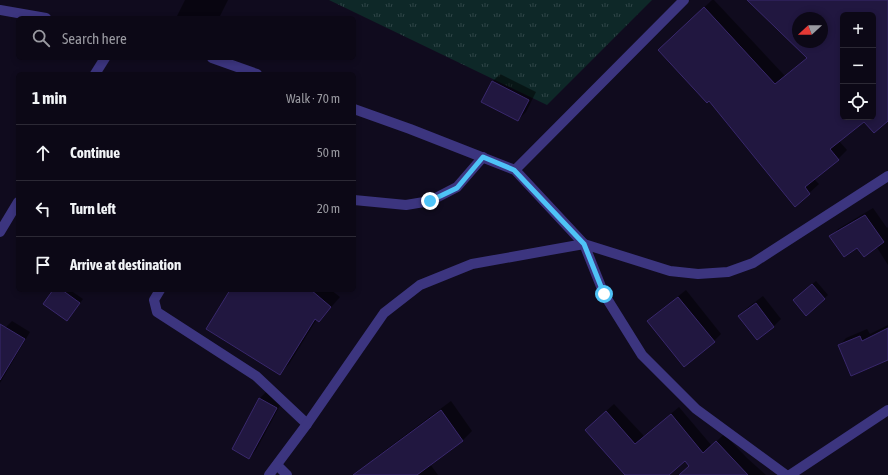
<!DOCTYPE html>
<html lang="en">
<head>
<meta charset="utf-8">
<style>
  :root { --surface:#0c0816; --page:#15111f; --text:#f1f3f6; --muted:#9a9aa1; --line:#2c2935 }
  body { margin:0; font-family:"Asap Condensed",sans-serif; background:var(--page); color:var(--text) }
  .controls { position:absolute; right:12px; top:12px; display:grid; overflow:hidden; border-radius:6px; box-shadow:0 2px 6px #0003 }
  .controls button { width:36px; height:36px; display:grid; place-items:center; padding:0; border:0; border-bottom:1px solid var(--line); background:var(--surface); color:var(--text); font:20px sans-serif }
  .compass { position:absolute; left:792px; top:12px; width:36px; height:36px; border-radius:50%; background:var(--surface); box-shadow:0 2px 6px #0003; rotate:249deg }
  .stop { position:absolute; width:12px; height:12px; margin:-9px; border:3px solid #4fc3f7; border-radius:50%; background:#fff }
  .stop.end { background:#4fc3f7; border-color:#fff; box-shadow:0 1px 4px #0008 }
  .list { margin:0; padding:0; list-style:none }
  h2 { display:flex; justify-content:space-between; align-items:center; height:52px; margin:0; padding:0 16px; font-size:17px }
  h2 small { font-size:13px; font-weight:400; color:var(--muted) }
  .list li { display:grid; grid-template-columns:26px 1fr auto; gap:12px; align-items:center; box-sizing:border-box; height:56px; padding:0 16px; border-top:1px solid var(--line) }
  .list b { display:block; font-size:15px; white-space:nowrap }
  .list em { font-size:13px; font-style:normal; color:var(--muted) }
  .icon { flex:none; width:22px; height:22px; fill:none; stroke:currentColor; stroke-width:2; stroke-linecap:round; stroke-linejoin:round }
  .map { position:relative; flex:none; width:888px; height:475px; overflow:hidden }
  .search { position:absolute; background:var(--surface); box-shadow:0 2px 6px #0003; left:16px; top:16px; width:340px; height:44px; display:flex; align-items:center; gap:10px; box-sizing:border-box; padding:0 14px; border-radius:6px; color:var(--muted); font-size:15px }
  .panel { position:absolute; background:var(--surface); box-shadow:0 2px 6px #0003; left:16px; top:72px; width:340px; height:220px; border-radius:6px }
  .map>svg:first-child { display:block }
  .grass { fill:url(#grass-tufts) }
  .shadow { fill:#0007; fill-rule:evenodd }
  .building { fill:#211740; stroke:#39286c; fill-rule:evenodd }
  .lines { fill:none; stroke-linecap:round; stroke-linejoin:round }
  .lane { stroke:#3c357f; stroke-width:10 }
  .street { stroke:#3c357f; stroke-width:10 }
  .route { stroke:#4fc3f7; stroke-width:5 }
</style>
</head>
<body>
<div class="map">
<svg width="888" height="475" viewBox="0 0 888 475">
  <defs>
    <pattern id="grass-tufts" width="24" height="20" patternUnits="userSpaceOnUse"><rect width="24" height="20" fill="#0e2828"/><path d="M3 7l-1-3M5 7V3M7 7l1-3M15 17l-1-3M17 17v-4M19 17l1-3" fill="none" stroke="#304648"/></pattern>
  </defs>
  <rect width="100%" height="100%" fill="#100b1e"/>
  <path class="grass" d="M329,0h323l-105,105z"/>
  <g class="shadow">
    <path d="M185,0h43l-9,18h-37l-5,-2z"/>
    <path d="M712,0h2l71,76 23,-19 -57,-57h137v120h-24l-25,21 8,9 -9,9 -24,20 5,5 -24,22 -126,-165zM843,15h30v102h-30zM798,18h24v24h-24z"/>
    <path d="M500,74l36,18 -10,20 -8,8 -26,-38z"/>
    <path d="M873,208l14,20 1,-1v38l-12,-19h-19l-26,-10 7,-7z"/>
    <path d="M816,281l12,14 -22,20 -8,-18z"/>
    <path d="M54,290h16l13,9 -13,17z"/>
    <path d="M231,290h100l9,7 -21,24 -2,-2 -28,45 -9,9z"/>
    <path d="M686,290l35,44 -7,7 -66,-20 8,-7z"/>
    <path d="M763,296l18,23 -8,8 -34,-11 8,-8z"/>
    <path d="M12,321l18,11 -30,51v-45l6,-11z"/>
    <path d="M888,325v35l-49,-14 7,-8 21,-9 3,5z"/>
    <path d="M267,391l16,9 -27,50 -7,8 10,-59z"/>
    <path d="M451,401l21,30 -9,9 -33,24 8,11h-66l-6,-8 10,-10z"/>
    <path d="M614,404l30,32 35,-29 33,39 12,-12 23,24 19,17h-67l-14,-15 -18,15h-41l-32,-53z"/>
  </g>
  <g class="building">
    <path d="M747,0h141v121l-14,12 -10,-11 -34,27 9,11 -34,27 5,7 -15,13 -86,-106 -2,2 -49,-53 46,-43 71,77 32,-26zM843,15h30v102h-30zM798,18h24v24h-24z"/>
    <path d="M492,81l37,19 -11,21 -37,-19z"/>
    <path d="M865,215l19,27 -20,15 -7,-9 -13,9 -15,-21z"/>
    <path d="M812,284l13,15 -19,17 -13,-16z"/>
    <path d="M53,290h9l18,13 -13,18 -24,-17z"/>
    <path d="M230,290h81l20,17 -12,15 -4,-3 -35,56 -74,-46z"/>
    <path d="M678,297l37,45 -31,25 -37,-46z"/>
    <path d="M756,303l18,24 -17,13 -19,-24z"/>
    <path d="M0,324l25,15 -25,41z"/>
    <path d="M888,328v32l-37,16 -13,-31 22,-9 2,5z"/>
    <path d="M259,398l18,10 -28,51 -17,-10z"/>
    <path d="M441,410l22,31 -46,34h-64z"/>
    <path d="M606,411l29,33 36,-30 32,39 13,-12 32,34h-69l10,-9 -4,-5 -16,14h-44l-40,-45z"/>
  </g>
  <g class="lines">
    <g class="lane">
      <path d="M95,74l10,-16"/>
      <path d="M354,200l52,5 24,-4 27,-14 26,-30"/>
      <path d="M0,232l18,-30"/>
      <path d="M160,290l-6,10 3,12 99,64 51,48"/>
    </g>
    <g class="street">
      <path d="M0,10l46,8"/>
      <path d="M212,58l45,16"/>
      <path d="M354,109l56,20 105,41 69,74 20,50 38,61 54,54 90,66"/>
      <path d="M515,170l169,-170"/>
      <path d="M277,465l10,10"/>
      <path d="M269,475l38,-51 77,-111 36,-28 52,-21 112,-20 86,27 28,3 30,-2 25,-9 135,-87"/>
      <path d="M790,475l98,-65"/>
    </g>
  </g>
  <g class="lines">
    <path class="route" d="M430,201l27,-13 26,-31 31,13 70,74 20,50"/>
  </g>
</svg>
<div class="controls">
<button>+</button>
<button>−</button>
<button><svg class="icon" aria-label="locate" viewBox="0 0 24 24"><circle cx="12" cy="12" r="6"/><path d="M12 2v4M12 18v4M2 12h4M18 12h4"/></svg></button>
</div>
<svg class="compass" viewBox="-18 -18 36 36"><path d="M0-13l5 13h-10z" fill="#e53935"/><path d="M0 13l5-13h-10z" fill="#9a9aa1"/></svg>
<div class="stop" style="left:604px;top:294px"></div>
<div class="stop end" style="left:430px;top:201px"></div>
<div class="search"><svg class="icon" aria-label="search" viewBox="0 0 24 24"><circle cx="10" cy="10" r="6"/><path d="M15 15l6 6"/></svg>Search here</div>
<section class="panel">
<h2>1 min<small>Walk · 70 m</small></h2>
<ul class="list">
<li><svg class="icon" aria-label="ahead" viewBox="0 0 24 24"><path d="M12 20V5M6 11l6-6 6 6"/></svg><div><b>Continue</b></div><em>50 m</em></li>
<li><svg class="icon" aria-label="left" viewBox="0 0 24 24"><path d="M17 20v-9H6M10 6l-5 5 5 5"/></svg><div><b>Turn left</b></div><em>20 m</em></li>
<li><svg class="icon" aria-label="arrive" viewBox="0 0 24 24"><path d="M6 21V4h12l-3 4 3 4H6"/></svg><div><b>Arrive at destination</b></div></li>
</ul>
</section>
</div>
</body>
</html>
